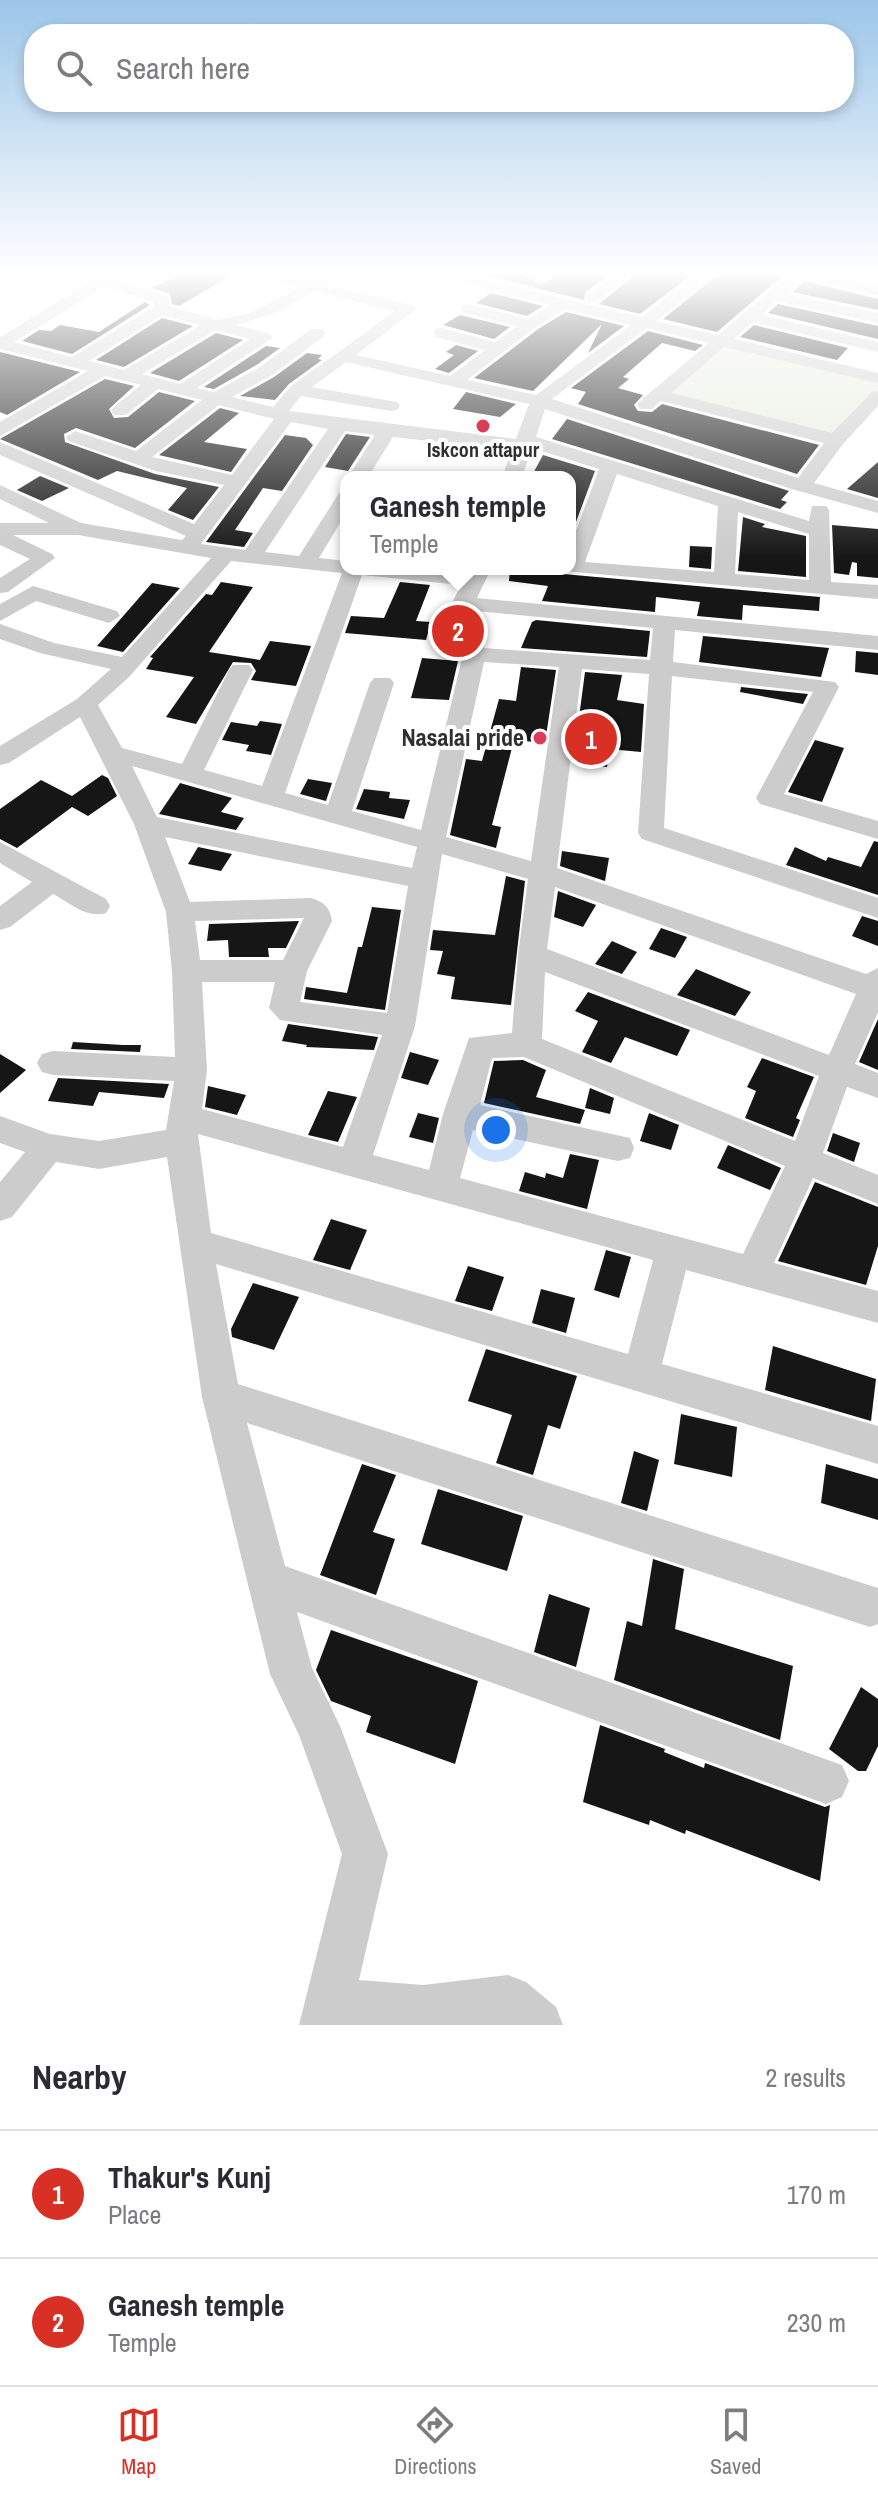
<!DOCTYPE html>
<html lang="en">
<head>
<meta charset="utf-8">
<style>
  :root { --surface:#fff; --page:#f2f2f3; --text:#2b2b33; --muted:#7c7c81; --line:#e1e1e2; --accent:#d93025 }
  body { margin:0; font-family:"Archivo Narrow",sans-serif; background:var(--page); color:var(--text) }
  .you { position:absolute; left:496px; top:1130px; width:28px; height:28px; margin:-20px; border:6px solid #fff; border-radius:50%; background:#1a73e8; box-shadow:0 0 0 12px #1a73e833 }
  .badge { display:grid; place-items:center; width:52px; height:52px; border-radius:50%; background:var(--accent); color:#fff; font-size:26px; font-weight:700 }
  .pin { position:absolute; translate:-50% -50%; border:4px solid #fff; box-shadow:0 2px 8px #0006 }
  .popup { position:absolute; left:340px; top:471px; width:236px; height:104px; box-sizing:border-box; display:grid; place-content:center; border-radius:16px; background:var(--surface); filter:drop-shadow(0 2px 6px #0005); font-size:26px; white-space:nowrap; color:var(--muted) }
  .popup b { font-size:30px; color:var(--text) }
  .popup::after { content:''; position:absolute; left:50%; top:100%; margin-left:-16px; border:16px solid transparent; border-top-color:var(--surface) }
  .list { margin:0; padding:0; list-style:none }
  h2 { display:flex; justify-content:space-between; align-items:center; height:104px; margin:0; padding:0 32px; font-size:34px }
  h2 small { font-size:26px; font-weight:400; color:var(--muted) }
  .list li { display:grid; grid-template-columns:52px 1fr auto; gap:24px; align-items:center; box-sizing:border-box; height:128px; padding:0 32px; border-top:2px solid var(--line) }
  .list b { display:block; font-size:30px; white-space:nowrap }
  .list p { margin:0; font-size:26px; white-space:nowrap; color:var(--muted) }
  .list em { font-size:26px; font-style:normal; color:var(--muted) }
  .icon { flex:none; width:44px; height:44px; fill:none; stroke:currentColor; stroke-width:2; stroke-linecap:round; stroke-linejoin:round }
  .map { position:relative; flex:none; width:878px; height:2025px; overflow:hidden }
  .search { position:absolute; background:var(--surface); box-shadow:0 4px 12px #0003; left:24px; right:24px; top:24px; height:88px; display:flex; align-items:center; gap:20px; box-sizing:border-box; padding:0 28px; border-radius:32px; color:var(--muted); font-size:30px }
  .sheet { height:360px; background:var(--surface) }
  nav { display:flex; justify-content:space-around; align-items:center; box-sizing:border-box; height:112px; border-top:2px solid var(--line); background:var(--surface); font-size:22px; color:var(--muted) }
  nav a { display:grid; justify-items:center; gap:4px }
  nav .on { color:var(--accent) }
  .map>svg:first-child { display:block }
  .green { fill:#e7ecde }
  .building { fill:#161616 }
  .lines { fill:none; stroke-linecap:round; stroke-linejoin:round }
  .minor { fill:#ccc; fill-rule:evenodd }
  .poi-dot { fill:#dd3b5a; stroke:#fff; stroke-width:3 }
  .labels { text-anchor:middle; stroke-width:8; stroke-linejoin:round; paint-order:stroke }
  .far-poi-label { font-size:20px; font-weight:bold; fill:#2f2f2f; stroke:#fff }
  .poi-label { font-size:24px; font-weight:bold; fill:#2f2f2f; stroke:#fff; text-anchor:end }
</style>
</head>
<body>
<div class="map">
<svg width="878" height="2025" viewBox="0 0 878 2025">
  <rect width="100%" height="100%" fill="#fff"/>
  <path class="green" d="M714,345l164,34v11l-40,47 -173,-42z"/>
  <g class="building">
    <path d="M180,273h56l-57,33 -7,-2 -2,-10 -18,-6z"/>
    <path d="M478,273h42l20,11 11,-5v-6h60l-26,20 -1,7z"/>
    <path d="M637,273h57l-54,41 -41,-10z"/>
    <path d="M720,273h66l-69,59 -54,-13z"/>
    <path d="M805,281l73,18v11l-86,-18z"/>
    <path d="M491,293l52,13 -16,10 -51,-13z"/>
    <path d="M145,302l5,3 -78,49 -50,-13 17,-11 12,1 9,-6 39,7z"/>
    <path d="M778,304l100,22v13l-110,-26z"/>
    <path d="M566,312l58,14 -36,27 14,-29 -69,67 -59,-13 64,-49z"/>
    <path d="M460,315l50,12 -16,12 -51,-14z"/>
    <path d="M162,318l31,8 -69,41 -28,-7z"/>
    <path d="M754,325l94,23 -11,12 -97,-23z"/>
    <path d="M648,331l55,14 -8,6 -33,-8 -39,34 6,2 -11,9 25,7 -9,10 4,6 14,1 10,-8 157,41 -22,29 -219,-70 8,-12 -15,-4z"/>
    <path d="M216,333l27,7 -64,41 -29,-8z"/>
    <path d="M456,345l22,6 -29,22 -14,-4 19,-14 -8,-3z"/>
    <path d="M266,346l14,2 -22,16 -44,25 -10,-2z"/>
    <path d="M0,352l80,20 -73,43 -7,-3z"/>
    <path d="M307,353l15,2 -4,4 4,1 -33,24 -14,16 -35,-4 34,-19z"/>
    <path d="M105,379l29,7 -25,23 5,9 14,-1 31,-25 36,9 -60,47 -59,-20 -12,6 1,8 90,32 64,13 -26,33 -25,-10 19,-22 -70,-17 -19,9 -98,-41z"/>
    <path d="M466,392l50,12 -16,13 -47,-8z"/>
    <path d="M220,408l19,5 -35,29 43,7 -16,23 -72,-17z"/>
    <path d="M567,419l222,72 -8,9 6,2 -7,7 -228,-70z"/>
    <path d="M346,434l24,3 -22,34 -23,-4z"/>
    <path d="M285,435l21,3 7,7 -31,46 -19,-3 -28,42 18,3 -9,14 -38,-5z"/>
    <path d="M543,455l52,16 -25,67v-61h-39z"/>
    <path d="M878,462v36l-31,-9z"/>
    <path d="M40,476l29,12 -27,13 -25,-11z"/>
    <path d="M743,517l22,7 -3,3 44,9v41l-68,-6z"/>
    <path d="M832,525l46,4v49l-21,-2v-13l-5,-1 -3,13 -15,-2z"/>
    <path d="M690,546l22,1 -1,22 -22,-2z"/>
    <path d="M510,569h48l5,5 257,23 -1,14 -76,-6 -1,15 -45,-4 3,-14 -44,-5 -1,15 -113,-11 6,-15 -39,-5z"/>
    <path d="M221,582l32,5 -44,65 51,8 10,-19 41,5 -15,40 -45,-6 5,-9 -5,-8 -18,-1 -37,62 -30,-7 28,-40 -48,-8 7,-11 -3,-1 56,-63 6,1z"/>
    <path d="M400,582l30,3 -14,36 15,1 -5,18 -81,-7 6,-17 33,2z"/>
    <path d="M152,583l28,5 -57,64 -26,-6z"/>
    <path d="M536,620l114,11 -3,26 -126,-9 11,-26z"/>
    <path d="M703,636l126,12 -8,29 -122,-15z"/>
    <path d="M856,651l22,2v22l-23,-3z"/>
    <path d="M422,658l36,3 -9,39 -38,-2z"/>
    <path d="M521,667l35,3 -11,73 -31,-3 -22,85 9,2 -5,21 -46,-13 16,-76 16,2 17,-62 17,2z"/>
    <path d="M585,672l37,3 -5,25 27,4 -3,48 -32,-3 -2,18 -34,-4z"/>
    <path d="M741,687l67,7 -5,10 -63,-12z"/>
    <path d="M260,721l22,3 -11,31 -25,-4 3,-6 -27,-5 9,-18 26,4z"/>
    <path d="M815,740l29,8 -22,54 -34,-10z"/>
    <path d="M102,775l6,3 9,18 -29,20 -16,-9 -55,41 -17,-9v-30l41,-29 31,16z"/>
    <path d="M308,779l24,4 -6,18 -26,-7z"/>
    <path d="M180,783l52,15 -11,14 23,6 -8,12 -77,-16z"/>
    <path d="M364,789l26,3 -1,6 21,2 -6,19 -48,-10z"/>
    <path d="M874,841l4,1v53l-92,-30 9,-18 31,14 2,-4 33,10z"/>
    <path d="M198,847l34,7 -11,17 -33,-7z"/>
    <path d="M562,851l47,7 -4,23 -45,-15z"/>
    <path d="M506,876l19,5 -14,124 -60,-6 4,-22 -18,-3 6,-23 -13,-1 3,-20 62,5z"/>
    <path d="M558,891l38,14 -13,22 -29,-10z"/>
    <path d="M372,907l29,3 -16,100 -81,-11 2,-12 41,6 11,-46h4z"/>
    <path d="M862,916l16,5v25l-26,-10z"/>
    <path d="M299,921l-13,27h-18l1,9h-40l-1,-17 -21,1 2,-17z"/>
    <path d="M661,928l26,9 -12,21 -26,-9z"/>
    <path d="M612,941l25,11 -15,22 -27,-10z"/>
    <path d="M696,969l55,23 -16,24 -58,-21z"/>
    <path d="M588,992l102,38 -13,26 -52,-19 -14,26 -29,-11 16,-31 -23,-10z"/>
    <path d="M878,1019v51l-19,-8z"/>
    <path d="M288,1024l90,13 -4,13 -68,-3 1,-2 -25,-4z"/>
    <path d="M73,1042l50,3h18l-1,7 -69,-3z"/>
    <path d="M410,1052l29,8 -11,25 -27,-7z"/>
    <path d="M0,1054l26,16 -26,23z"/>
    <path d="M762,1058l52,19 -18,41 4,2 -7,17 -48,-19 11,-27 -9,-4z"/>
    <path d="M523,1060l23,10 -10,27 49,13 -5,14 -96,-21 10,-42z"/>
    <path d="M58,1078l111,6 -5,14 -65,-6 -6,14 -45,-5z"/>
    <path d="M208,1086l38,9 -9,20 -32,-8z"/>
    <path d="M590,1088l24,10 -4,16 -25,-6z"/>
    <path d="M328,1091l29,6 -19,45 -30,-7z"/>
    <path d="M418,1113l21,5 -6,25 -24,-6z"/>
    <path d="M649,1113l30,12 -8,25 -31,-9z"/>
    <path d="M833,1133l27,10 -6,19 -27,-11z"/>
    <path d="M728,1145l53,23 -11,22 -53,-22z"/>
    <path d="M570,1154l29,6 -12,49 -68,-18 6,-19 20,6 1,-5 17,5z"/>
    <path d="M815,1182l63,25v39l-12,39 -88,-24z"/>
    <path d="M331,1219l36,11 -17,40 -37,-10z"/>
    <path d="M606,1250l25,7 -12,41 -25,-8z"/>
    <path d="M468,1266l36,11 -12,34 -37,-10z"/>
    <path d="M253,1283l46,14 -25,53 -42,-13 -1,-8z"/>
    <path d="M541,1289l34,9 -9,35 -34,-10z"/>
    <path d="M773,1346l103,33 -5,42 -106,-31z"/>
    <path d="M486,1349l91,27 -17,53 -12,-4 -15,50 -37,-12 16,-48 -44,-14z"/>
    <path d="M681,1414l56,13 -5,50 -58,-13z"/>
    <path d="M634,1451l25,9 -12,51 -26,-8z"/>
    <path d="M362,1464l34,11 -23,57 22,7 -19,56 -56,-20z"/>
    <path d="M826,1464l52,15v41l-57,-17z"/>
    <path d="M438,1489l85,27 -16,55 -86,-27z"/>
    <path d="M653,1559l31,10 -9,60 118,37 -13,74 -166,-60 13,-59 15,5z"/>
    <path d="M549,1594l41,14 -14,59 -42,-15z"/>
    <path d="M331,1630l147,51 -23,83 -89,-32 5,-16 -40,-15 -15,-31z"/>
    <path d="M861,1687l17,12v47l-12,25h-8l-29,-22z"/>
    <path d="M600,1725l65,24 -1,3 40,16 1,-5 120,44 5,-2 -10,76 -134,-51 -1,4 -35,-14 -1,5 -66,-23z"/>
  </g>
  <g class="lines">
    <g class="minor">
      <path d="M0,273h13l-13,8z"/>
      <path d="M69,273l33,3 19,-2 3,3 -5,4 50,16v9l47,14 31,-6 51,-26 -48,-15h28l32,8 12,-8h19l-15,12 88,21 2,3 -60,46 94,21 35,-26 -49,-13 -2,-4 2,-4 6,-1 53,14 22,-16 -56,-14v-6l6,-2 61,15 22,-14 -124,-32h28l187,44 59,-44h17l-61,48 62,14 73,-62h31l56,13v10l-74,-18 -18,16 92,19v10l-101,-22 -15,14 116,27v10l-125,-30 -19,17 144,34v10l-154,-36 -53,46 161,40 40,-41 6,-1v15l-35,38 -29,39 64,18v12l-83,-23 -250,-81 -9,28 273,84 3,-15h14l3,4 2,72 47,3v14l-315,-28 -2,-2h9v-22l29,-78 -67,-21 -10,29h-20l10,-27 -119,-13 -25,40h-20l27,-42 -30,-4 -80,121 34,4 40,-63 7,-2v22l-27,45 27,3v8h82l39,4 2,-4h22l-14,29 401,38v14l-203,-20 -2,32 162,20 4,5 -55,107 94,27v18l-118,-35 -4,-6 57,-106 -141,-16 -8,152 214,70v20l-236,-79 -4,-6 11,-159 -67,-5 -25,199 309,106 12,-6v44l-23,52 23,9v25l-31,-11 -24,66 55,22v29l-65,-26 -39,85 104,28v32l-192,-53 -24,94 216,62v38l-662,-200 22,120 640,204v36l-8,3 -623,-204 38,143 557,199 7,16 -7,16 -16,7 -529,-192 15,56 28,58 48,128 -29,126 64,5 85,-10 18,7 30,25 7,18h-264l43,-171 -43,-119 -29,-61 -68,-277 -35,-240 -68,12 -43,-7 -44,55 -12,4v-39l25,-30 -25,-9v-27l50,18 49,7 67,-11 8,-49 -121,-6 -11,-3 -5,-9 5,-9 11,-3 122,6 -3,-86 -6,-59 -32,-88 -54,-107 -71,46 -9,2v-19l77,-47 34,-30 -71,-16 -40,-14v-15l54,19 68,14 89,-99 -133,-23h-65l39,19 3,4 -47,34 -8,1v-15l30,-19 -30,-14v-22h49l-49,-24v-14l81,38 101,17 4,-4 -186,-81v-13l194,82 30,-39 -68,-14 -88,-30 -2,-4 9,-6 61,20 66,-51 -44,-11 -32,26h-12l-3,-4 3,-4 27,-22 -36,-9 -105,60v-14l88,-51 -88,-22v-12l90,-55zM104,287l50,15 -1,5 -81,50 -58,-15zM314,291l81,20 -104,75 -18,21 -41,-10 40,-22 51,-38 2,-4 -2,-4h-12l-51,38 -46,25 -17,-4 75,-50 -2,-4 -33,-9 46,-15zM566,309l65,16 -95,70 -69,-15 69,-53zM162,315l39,10 -77,45 -35,-9zM647,328l62,15 -69,58 -3,4 3,4h12l9,-8 163,42 -26,35 -246,-79zM216,330l34,9 -70,45 -38,-10zM346,362l183,42 -13,35 -227,-28 12,-15 90,15 6,-1 3,-4 -3,-4 -85,-15zM219,405l55,14 -42,56 -80,-18zM291,422l37,7 -83,121 -44,-6zM617,474l101,32 -4,66 -129,-10zM738,512l71,22v46l-74,-6zM231,561l111,12 -80,213 -58,-16 49,-100 -4,-5h-16l-4,5 -47,94 -60,-16 -24,-43 31,-28zM362,575l99,10 -9,18 11,51 -42,176 -69,-19 42,-128 -4,-5h-16l-4,5 -42,122 -43,-12zM476,611l177,17 -3,32 -166,-12zM484,662l75,5 -28,194 -85,-24zM132,766l285,81 -5,21 -255,-51zM165,837l243,49 -21,127 -87,-11 7,-31 25,-50c-2,-14 -8,-19 -21,-23l-121,4zM442,854l86,25 -10,76 -6,78 -43,5 -26,76 -14,56 -56,-15 42,-129zM555,887l301,107 -27,61 -282,-106zM304,918l-21,42h-83l-5,-39zM545,972l274,104 -24,65 -253,-102zM202,982h73l-6,26 11,12 102,15 -39,112 -141,-38 5,-39zM524,1057l261,109 -42,88 -283,-76 13,-48 145,31 12,-3 4,-10 -4,-10 -150,-33 12,-47zM198,1134l455,126 -25,94 -417,-121z"/>
      <path d="M523,273h24l2,3 -8,5z"/>
      <path d="M617,273h17l-35,28h-12v-6z"/>
      <path d="M33,586l84,25 3,5 -11,7 -73,-22 -36,20v-17z"/>
      <path d="M0,842l106,57 4,7 -4,7c-19,6 -36,-10 -53,-19l-43,33 -10,3v-24l32,-24 -32,-19z"/>
    </g>
  </g>
  <linearGradient id="sky" x2="0" y2="1"><stop stop-color="#9cc6e9"/><stop offset="0.49" stop-color="#fff"/><stop offset="1" stop-color="#fff" stop-opacity="0"/></linearGradient>
  <rect width="878" height="557" fill="url(#sky)"/>
  <g class="poi-dot">
    <circle cx="483" cy="426" r="8"/>
    <circle cx="540" cy="738" r="8"/>
  </g>
  <g class="labels">
    <g class="far-poi-label">
      <text x="483" y="457">Iskcon attapur</text>
    </g>
    <g class="poi-label">
      <text x="524" y="746">Nasalai pride</text>
    </g>
  </g>
</svg>
<div class="you"></div>
<div class="pin badge" style="left:591px;top:739px">1</div>
<div class="pin badge" style="left:458px;top:631px">2</div>
<div class="popup"><b>Ganesh temple</b>Temple</div>
<div class="search"><svg class="icon" aria-label="search" viewBox="0 0 24 24"><circle cx="10" cy="10" r="6"/><path d="M15 15l6 6"/></svg>Search here</div>
</div>
<section class="sheet">
<h2>Nearby<small>2 results</small></h2>
<ul class="list">
<li><span class="badge">1</span><div><b>Thakur's Kunj</b><p>Place</p></div><em>170 m</em></li>
<li><span class="badge">2</span><div><b>Ganesh temple</b><p>Temple</p></div><em>230 m</em></li>
</ul>
</section>
<nav>
<a class="on"><svg class="icon" aria-label="map" viewBox="0 0 24 24"><path d="M3 6l6-2 6 2 6-2v14l-6 2-6-2-6 2zM9 4v14M15 6v14"/></svg>Map</a>
<a><svg class="icon" aria-label="directions" viewBox="0 0 24 24"><path d="M12 3l9 9-9 9-9-9zM9 14v-3h6M13 9l2 2-2 2"/></svg>Directions</a>
<a><svg class="icon" aria-label="saved" viewBox="0 0 24 24"><path d="M7 4h10v16l-5-4-5 4z"/></svg>Saved</a>
</nav>
</body>
</html>
